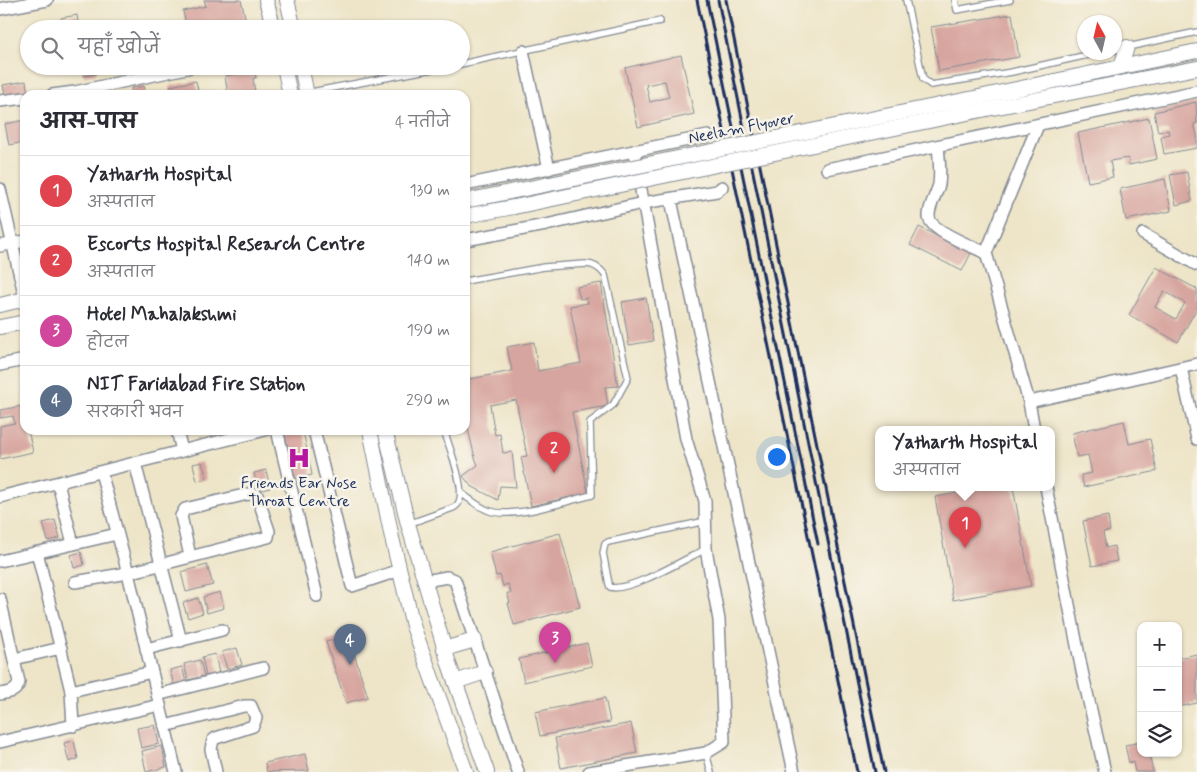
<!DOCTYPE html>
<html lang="hi">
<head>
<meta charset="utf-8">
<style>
  :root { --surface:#fff; --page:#f2f2f3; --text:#2b2b33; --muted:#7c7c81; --line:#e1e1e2; --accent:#b5179e }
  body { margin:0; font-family:Mynerve,"Playpen Sans Deva",sans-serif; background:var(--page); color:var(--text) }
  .controls { position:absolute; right:15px; bottom:15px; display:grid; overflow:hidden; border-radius:10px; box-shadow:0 1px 4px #0004 }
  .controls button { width:45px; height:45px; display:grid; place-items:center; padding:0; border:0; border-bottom:1px solid var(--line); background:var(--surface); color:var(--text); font:25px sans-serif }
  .compass { position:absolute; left:1077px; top:15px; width:45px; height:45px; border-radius:50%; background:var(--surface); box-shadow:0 1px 4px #0004; rotate:352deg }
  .you { position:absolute; left:776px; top:456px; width:18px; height:18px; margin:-12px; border:4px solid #fff; border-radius:50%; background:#1a73e8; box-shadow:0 0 0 8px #1a73e833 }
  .badge { display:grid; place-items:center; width:32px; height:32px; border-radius:50%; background:var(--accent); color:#fff; font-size:16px; font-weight:700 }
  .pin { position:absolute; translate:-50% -41px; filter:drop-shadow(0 1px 2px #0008) }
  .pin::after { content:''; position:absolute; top:26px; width:18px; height:15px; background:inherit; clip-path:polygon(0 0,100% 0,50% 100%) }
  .popup { position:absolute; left:875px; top:426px; width:180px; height:65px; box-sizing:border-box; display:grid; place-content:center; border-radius:10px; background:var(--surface); filter:drop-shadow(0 1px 4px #0005); font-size:16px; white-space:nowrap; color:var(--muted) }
  .popup b { font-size:19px; color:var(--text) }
  .popup::after { content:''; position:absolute; left:50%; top:100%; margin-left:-10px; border:10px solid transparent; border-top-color:var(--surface) }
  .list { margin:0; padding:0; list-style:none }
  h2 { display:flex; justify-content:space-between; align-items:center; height:65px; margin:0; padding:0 20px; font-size:21px }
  h2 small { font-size:16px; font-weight:400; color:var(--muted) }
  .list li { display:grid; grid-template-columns:32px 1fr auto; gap:15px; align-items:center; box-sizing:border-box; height:70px; padding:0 20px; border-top:1px solid var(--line) }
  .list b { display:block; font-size:19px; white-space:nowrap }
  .list p { margin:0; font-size:16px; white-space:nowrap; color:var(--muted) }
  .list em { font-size:16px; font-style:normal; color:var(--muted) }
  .icon { flex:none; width:28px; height:28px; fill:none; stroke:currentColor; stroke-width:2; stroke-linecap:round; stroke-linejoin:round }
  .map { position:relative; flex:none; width:1197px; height:772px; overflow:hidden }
  .search { position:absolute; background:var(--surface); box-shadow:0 1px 4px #0004; left:20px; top:20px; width:450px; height:55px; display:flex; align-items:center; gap:12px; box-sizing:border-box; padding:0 18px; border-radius:28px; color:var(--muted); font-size:19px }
  .panel { position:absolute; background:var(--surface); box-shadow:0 1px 4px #0004; left:20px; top:90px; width:450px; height:345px; border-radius:15px }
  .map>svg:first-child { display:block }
  .building { fill:#d7a59f; fill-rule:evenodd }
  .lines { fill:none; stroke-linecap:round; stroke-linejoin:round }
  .service-casing { stroke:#848a93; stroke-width:8 }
  .minor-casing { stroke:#848a93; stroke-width:14 }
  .tertiary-casing { stroke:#848a93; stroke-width:16 }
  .service { stroke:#fff; stroke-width:5.5 }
  .minor { stroke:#fff; stroke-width:11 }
  .tertiary { stroke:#fff; stroke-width:14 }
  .rail { stroke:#1b2f5e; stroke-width:3 }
  .tertiary-bridge-casing { stroke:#848a93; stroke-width:16; stroke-linecap:butt }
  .tertiary-bridge { stroke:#fff; stroke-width:14 }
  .labels { text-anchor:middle; stroke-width:5; stroke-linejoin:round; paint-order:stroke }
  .street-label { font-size:16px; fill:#1b2f5e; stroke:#f7f3e8 }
  .poi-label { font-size:16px; fill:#1b2f5e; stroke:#f7f3e8 }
</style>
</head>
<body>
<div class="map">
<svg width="1197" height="772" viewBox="0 0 1197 772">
  <rect width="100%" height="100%" fill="#f7f3e8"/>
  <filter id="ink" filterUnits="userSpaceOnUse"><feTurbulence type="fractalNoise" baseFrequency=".02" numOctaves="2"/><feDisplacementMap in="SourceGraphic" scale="10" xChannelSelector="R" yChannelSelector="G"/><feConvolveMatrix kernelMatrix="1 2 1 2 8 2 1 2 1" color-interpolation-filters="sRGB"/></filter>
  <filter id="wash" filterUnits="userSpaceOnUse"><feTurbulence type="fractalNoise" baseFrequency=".0096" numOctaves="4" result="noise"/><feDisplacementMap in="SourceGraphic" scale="20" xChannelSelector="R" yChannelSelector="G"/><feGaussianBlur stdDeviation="1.12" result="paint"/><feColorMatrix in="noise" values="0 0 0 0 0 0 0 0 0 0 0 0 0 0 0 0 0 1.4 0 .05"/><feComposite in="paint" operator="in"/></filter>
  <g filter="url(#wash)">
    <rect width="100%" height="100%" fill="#eee5c8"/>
    <g id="blocks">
      <g class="building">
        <path d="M204,0h37l7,29h-61l-4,-18 23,-5z"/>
        <path d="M1012,14l7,43 -80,14 -8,-44z"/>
        <path d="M77,15l2,14h-16l-2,-11z"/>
        <path d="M681,55l13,59 -56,13 -13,-59zM665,81l4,16 -19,5 -4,-17z"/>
        <path d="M82,66h13l1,8 -12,2z"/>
        <path d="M255,71l1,7h-3l2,15 -27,2 -3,-19z"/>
        <path d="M26,81l2,14 -22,5 -3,-15z"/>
        <path d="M196,81l3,14h-28l-1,-9z"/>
        <path d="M144,86l2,9h-14l-1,-7z"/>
        <path d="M1196,102l1,21 -3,1 3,11v13l-33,6 -3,-18 8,-2 -1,-4 -10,2 -4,-20z"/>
        <path d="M1149,118l8,41 -28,6 -1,-7 -18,3 3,16 -25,5 -10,-49z"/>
        <path d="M25,120v22l-16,3 -4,-21z"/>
        <path d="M1187,172l5,29 -16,4 -6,-30z"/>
        <path d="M1165,179l6,32 -45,9 -6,-31z"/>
        <path d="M919,227l52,26 -9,18 -52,-26z"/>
        <path d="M1156,267l41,22v19l-19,34 -49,-27zM1164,291l21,12 -9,16 -21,-12z"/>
        <path d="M601,283l17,103 -13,1 3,19 -36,6 16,81 -57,13 -10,-49 6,-1 -11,-56 -26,5 5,30 5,-1 3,19 9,-1 4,35 -16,-1 -2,14 -27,-14 -8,-10 15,-11 -3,-7 -10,-42v-59l5,22 42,-8 -5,-24 27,-5 4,29 43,-8 -11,-57 18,-3 -1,-5 -7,1 -3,-12z"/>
        <path d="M646,298l7,43 -24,4 -7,-43z"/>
        <path d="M23,406l2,11v13h3l5,22 -33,7v-33l15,-3 -2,-7 -13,2v-8z"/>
        <path d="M1124,421l5,23 21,-5 7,32 -73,16 -3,-12 11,-2 -4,-18 -11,2 -5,-24z"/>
        <path d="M303,431l9,44 -18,4 -9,-45z"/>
        <path d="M202,462l5,17 -10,2 -4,-17z"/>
        <path d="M266,470l4,18 -12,3 -4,-18z"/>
        <path d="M989,487h24l18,99 -78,14 -18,-103z"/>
        <path d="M1108,516l2,15 -7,1 3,16 8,-2 3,15 -25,5 -9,-45z"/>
        <path d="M55,520l5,18 -12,3 -5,-18z"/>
        <path d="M560,533l20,74 -66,18 -6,-22h2l-3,-10h4l-3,-9 -5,2 -3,-11 -4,1 -6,-24z"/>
        <path d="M81,552l3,13 -10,3 -3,-13z"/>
        <path d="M207,565l6,20 -27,7 -5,-20z"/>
        <path d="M220,592l4,16 -17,5 -4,-16z"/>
        <path d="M198,598l5,15 -15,5 -5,-15z"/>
        <path d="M348,635l20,62 -22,6 -20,-61z"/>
        <path d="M587,643l5,23 -68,16 -5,-23z"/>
        <path d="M237,648l5,17 -15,4 -5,-17z"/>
        <path d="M215,654l4,19 -13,3 -4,-19z"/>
        <path d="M1197,654v49l-19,4v-49z"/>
        <path d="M200,660l4,16 -16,4 -4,-16z"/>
        <path d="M182,667l4,15 -12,4 -4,-16z"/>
        <path d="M605,698l5,24 -70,14 -5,-24z"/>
        <path d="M631,723l6,30 -76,15 -6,-30z"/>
        <path d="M155,725l4,19 -18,4 -4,-20z"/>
        <path d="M74,741l4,18 -9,3 -5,-19z"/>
        <path d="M1141,742v11l8,1 4,18h-18l-2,-10 -4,1 -4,-18z"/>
        <path d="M162,746l4,21 -20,5 -4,-21z"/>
        <path d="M305,754l4,17 -42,1 -2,-9z"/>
      </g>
    </g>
  </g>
  <g filter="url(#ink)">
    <use href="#blocks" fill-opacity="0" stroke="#848a93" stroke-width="1"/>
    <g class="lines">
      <defs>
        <g id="service">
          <path d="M906,0l17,79 8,6 81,-13 89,-20"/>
          <path d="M955,0l2,10 53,-10"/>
          <path d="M1114,50l83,-18"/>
          <path d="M461,64l199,-43"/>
          <path d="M306,93l142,-27"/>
          <path d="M461,493c9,6 19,15 29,18 25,8 77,-10 102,-16l-2,-73 23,-17 15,-27 -23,-103c-5,-7 -12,-11 -20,-11l-41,3 -79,14"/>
          <path d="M706,521l-98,21 -3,2 -2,9 6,31 1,3c18,6 77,-29 96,-38"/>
          <path d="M408,524l45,-16c4,-2 6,-4 7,-9 4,-14 -11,-53 -16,-69"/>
          <path d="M706,753l5,19"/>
        </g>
        <g id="minor">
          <path d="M0,9l47,-9"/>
          <path d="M523,51l26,118"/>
          <path d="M52,95l23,-3 121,-26"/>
          <path d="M0,101l25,-3"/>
          <path d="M938,146c1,12 3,26 1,38 -2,10 -11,23 -10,33 1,14 45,30 57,36"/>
          <path d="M827,169l370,-78"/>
          <path d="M465,185l243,-49"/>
          <path d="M0,189l25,109"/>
          <path d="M671,200l123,572"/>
          <path d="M1143,234l54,31"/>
          <path d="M465,240l81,-15 97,-22 74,-12 5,-4"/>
          <path d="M0,246l25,-5"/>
          <path d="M0,365l25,-5"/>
          <path d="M1181,368l16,71"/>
          <path d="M1029,402l168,-38"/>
          <path d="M1034,429l-5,-27 -43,-149 52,-128"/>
          <path d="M177,430l5,21"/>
          <path d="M277,430l40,166"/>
          <path d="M314,430l38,156 48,-16"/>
          <path d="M135,463l46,178"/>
          <path d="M101,472l27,101 48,199"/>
          <path d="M58,483l15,61"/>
          <path d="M1046,487l36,184 23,101"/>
          <path d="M0,497l265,-67"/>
          <path d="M37,552l34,139 81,-19"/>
          <path d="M0,561l117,-27"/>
          <path d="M425,581l22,-4 8,3 63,192"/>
          <path d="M75,582l53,-9 140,-36 1,-6 -12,-36 -9,-1 -63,15 -4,7 9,40"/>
          <path d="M0,599l19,83c-2,10 -9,10 -19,12"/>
          <path d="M146,649l76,-19"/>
          <path d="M14,659l47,-11"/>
          <path d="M71,691l2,35"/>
          <path d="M157,695l106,-27"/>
          <path d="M165,726l79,-20h7l5,12 -3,8 -37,12 -3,2 -2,9 5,23"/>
          <path d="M0,742l160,-37"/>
          <path d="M589,772l117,-19 18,-11 -5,-122 -13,-71 -1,-48 -19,-62 -52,-288"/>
        </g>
        <g id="tertiary">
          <path d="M266,0l8,29"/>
          <path d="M287,0l7,29"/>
          <path d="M284,66l6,29"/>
          <path d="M301,66l6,29"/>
          <path d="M1121,67l6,-20"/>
          <path d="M979,97l218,-46"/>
          <path d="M982,110l215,-42"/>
          <path d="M465,201l45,-9"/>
          <path d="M465,216l49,-9"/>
          <path d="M0,305l25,-6"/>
          <path d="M0,327l25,-5"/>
          <path d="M370,430l22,108 21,88 53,146"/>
          <path d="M385,430l23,94 41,140 38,108"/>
          <path d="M444,649l31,-9"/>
          <path d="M455,682l30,-10"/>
        </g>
      </defs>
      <use href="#service" class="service-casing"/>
      <use href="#minor" class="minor-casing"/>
      <use href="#tertiary" class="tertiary-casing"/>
      <use href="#service" class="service"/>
      <use href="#minor" class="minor"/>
      <use href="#tertiary" class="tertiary"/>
      <g class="rail">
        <path d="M697,0l160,772"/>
        <path d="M707,0l111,544"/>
        <path d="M718,0l157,772"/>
        <path d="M726,0l158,772"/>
      </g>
      <defs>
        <g id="tertiary-bridge">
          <path d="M510,192l469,-95"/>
          <path d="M514,207l468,-97"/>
        </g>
      </defs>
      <use href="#tertiary-bridge" class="tertiary-bridge-casing"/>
      <use href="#tertiary-bridge" class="tertiary-bridge"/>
    </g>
  </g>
  <defs>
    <symbol id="hospital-bare" viewBox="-9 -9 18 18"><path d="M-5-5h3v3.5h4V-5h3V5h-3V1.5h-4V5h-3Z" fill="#b5179e" stroke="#f7f3e8" stroke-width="2.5" paint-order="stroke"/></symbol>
  </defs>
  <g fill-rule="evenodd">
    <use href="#hospital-bare" x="283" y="442" width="32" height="32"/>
  </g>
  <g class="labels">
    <g class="street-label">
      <text transform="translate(741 127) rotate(-11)" y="6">Neelam Flyover</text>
    </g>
    <g class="poi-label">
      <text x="299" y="488">Friends Ear Nose<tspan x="299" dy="18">Throat Centre</tspan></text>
    </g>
  </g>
</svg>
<div class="controls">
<button>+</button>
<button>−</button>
<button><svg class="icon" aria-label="layers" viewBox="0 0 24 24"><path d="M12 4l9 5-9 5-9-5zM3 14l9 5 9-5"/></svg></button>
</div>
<svg class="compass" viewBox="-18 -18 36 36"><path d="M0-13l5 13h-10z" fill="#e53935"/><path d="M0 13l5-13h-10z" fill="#7c7c81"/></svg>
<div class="you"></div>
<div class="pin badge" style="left:965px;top:548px;background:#e0444e">1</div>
<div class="popup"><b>Yatharth Hospital</b>अस्पताल</div>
<div class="pin badge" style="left:554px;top:473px;background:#e0444e">2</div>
<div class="pin badge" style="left:555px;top:663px;background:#d1479c">3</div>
<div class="pin badge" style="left:350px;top:665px;background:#5c6f8a">4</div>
<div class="search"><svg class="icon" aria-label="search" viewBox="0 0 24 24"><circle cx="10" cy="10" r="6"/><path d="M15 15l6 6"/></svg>यहाँ खोजें</div>
<section class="panel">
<h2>आस-पास<small>4 नतीजे</small></h2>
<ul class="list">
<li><span class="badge" style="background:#e0444e">1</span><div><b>Yatharth Hospital</b><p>अस्पताल</p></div><em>130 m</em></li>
<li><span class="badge" style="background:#e0444e">2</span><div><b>Escorts Hospital Research Centre</b><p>अस्पताल</p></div><em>140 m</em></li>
<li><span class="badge" style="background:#d1479c">3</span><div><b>Hotel Mahalakshmi</b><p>होटल</p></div><em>190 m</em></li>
<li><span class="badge" style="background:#5c6f8a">4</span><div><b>NIT Faridabad Fire Station</b><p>सरकारी भवन</p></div><em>290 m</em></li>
</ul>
</section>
</div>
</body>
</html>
